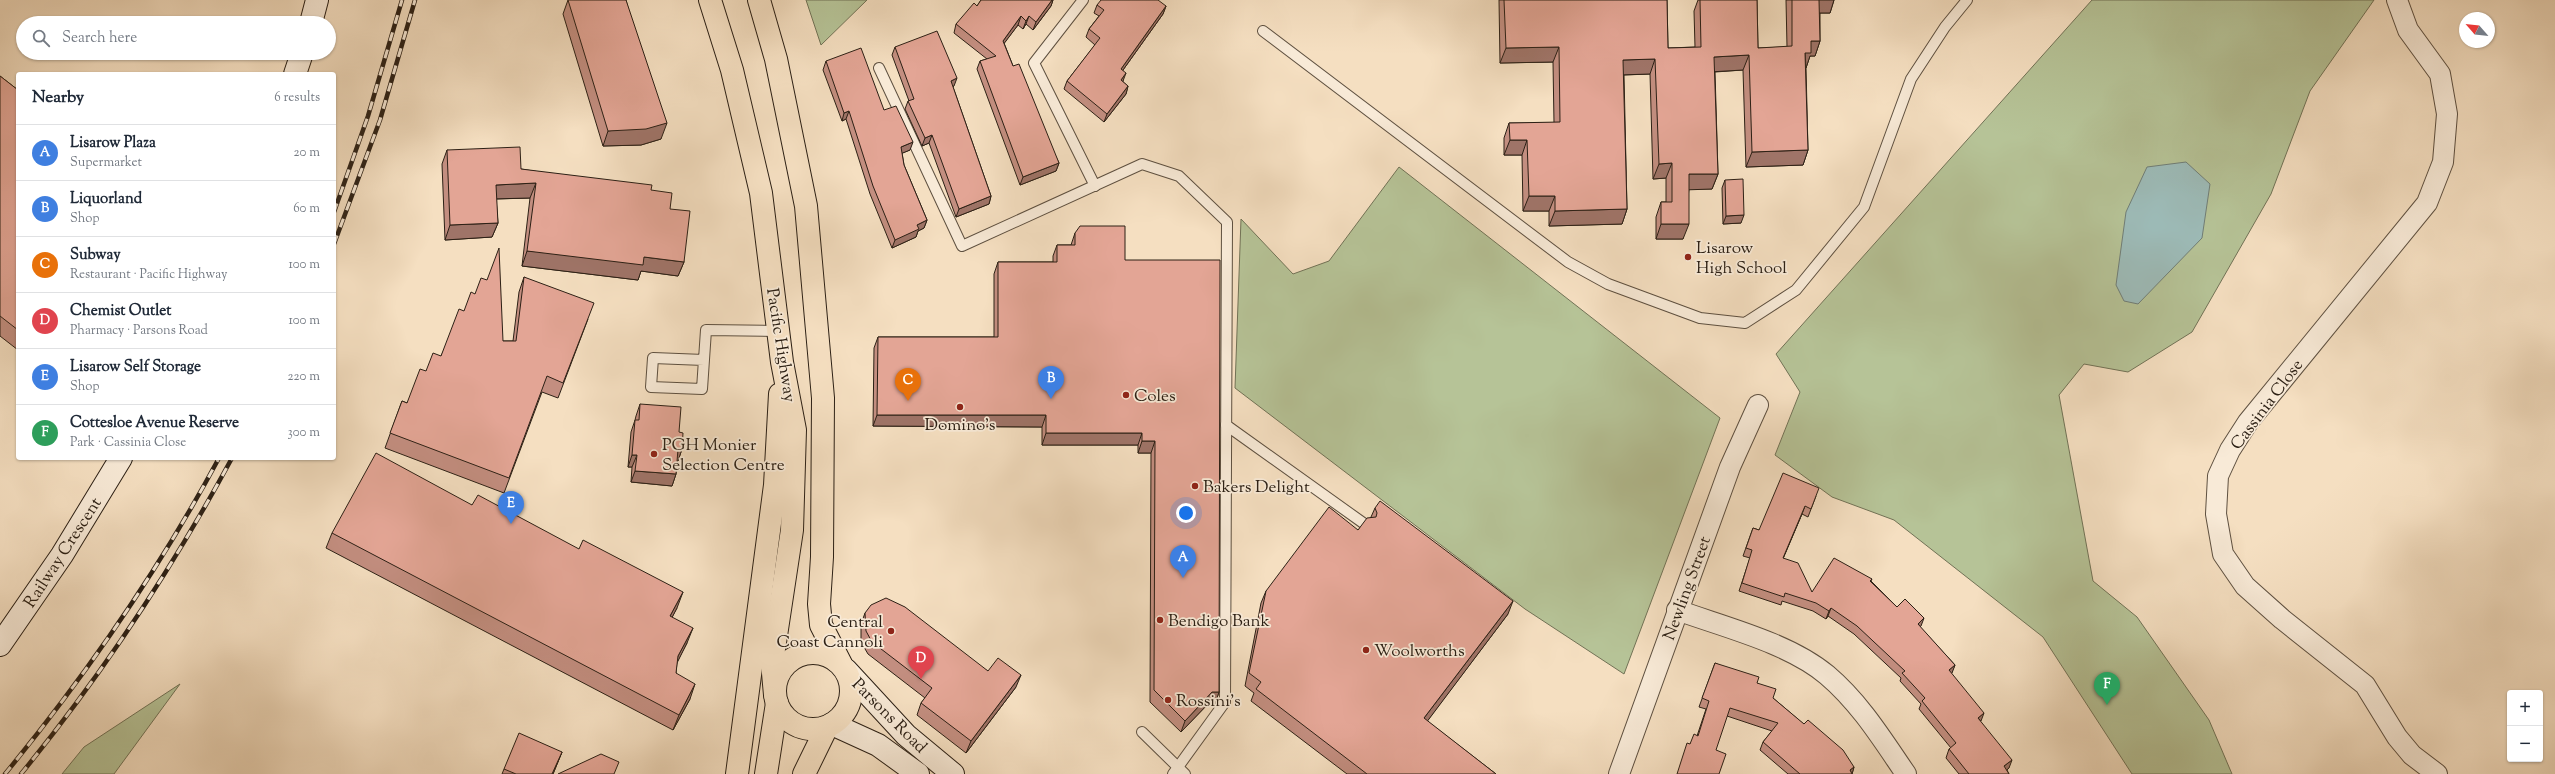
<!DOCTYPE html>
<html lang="en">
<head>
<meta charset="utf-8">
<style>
  :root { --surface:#fff; --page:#f2f2f3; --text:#1f2937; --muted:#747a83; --line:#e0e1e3; --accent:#1a73e8 }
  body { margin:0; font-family:"Sorts Mill Goudy",serif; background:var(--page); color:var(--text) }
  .controls { position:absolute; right:12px; bottom:12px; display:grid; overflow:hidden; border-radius:4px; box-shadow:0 1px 3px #0004 }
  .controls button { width:36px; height:36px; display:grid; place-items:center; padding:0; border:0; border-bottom:1px solid var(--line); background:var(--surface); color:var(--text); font:20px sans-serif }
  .compass { position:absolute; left:2459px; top:12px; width:36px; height:36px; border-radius:50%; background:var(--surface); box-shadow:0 1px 3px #0004; rotate:298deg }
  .you { position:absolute; left:1186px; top:513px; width:14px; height:14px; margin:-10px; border:3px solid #fff; border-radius:50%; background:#1a73e8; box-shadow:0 0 0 6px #1a73e833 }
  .badge { display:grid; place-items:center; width:26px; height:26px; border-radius:50%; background:var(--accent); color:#fff; font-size:13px; font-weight:700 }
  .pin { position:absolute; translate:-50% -33px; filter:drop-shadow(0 1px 2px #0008) }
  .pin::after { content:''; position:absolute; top:21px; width:14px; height:12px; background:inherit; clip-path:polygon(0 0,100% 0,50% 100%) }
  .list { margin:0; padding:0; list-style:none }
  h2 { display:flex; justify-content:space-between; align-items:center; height:52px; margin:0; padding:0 16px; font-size:17px }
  h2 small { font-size:13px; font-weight:400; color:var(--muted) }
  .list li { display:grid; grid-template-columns:26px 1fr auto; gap:12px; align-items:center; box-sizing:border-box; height:56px; padding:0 16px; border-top:1px solid var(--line) }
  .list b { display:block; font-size:15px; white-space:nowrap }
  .list p { margin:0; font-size:13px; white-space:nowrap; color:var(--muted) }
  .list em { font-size:13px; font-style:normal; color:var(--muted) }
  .icon { flex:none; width:22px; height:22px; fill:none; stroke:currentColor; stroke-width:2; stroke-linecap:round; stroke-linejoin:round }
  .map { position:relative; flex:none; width:2555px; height:774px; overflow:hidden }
  .search { position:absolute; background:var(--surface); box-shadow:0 1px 3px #0004; left:16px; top:16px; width:320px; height:44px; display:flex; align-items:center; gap:10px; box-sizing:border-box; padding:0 14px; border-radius:22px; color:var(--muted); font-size:15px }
  .panel { position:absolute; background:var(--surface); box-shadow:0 1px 3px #0004; left:16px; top:72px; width:320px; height:388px; border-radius:4px }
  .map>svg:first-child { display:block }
  .green { fill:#b6c397; stroke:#717256 }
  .water { fill:#9dbcb9; stroke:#707e77 }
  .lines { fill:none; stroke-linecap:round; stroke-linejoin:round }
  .lane-casing { stroke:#5e5040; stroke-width:12 }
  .street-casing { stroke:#5e5040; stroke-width:22 }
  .secondary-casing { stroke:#2c2015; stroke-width:24 }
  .primary-casing { stroke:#2c2015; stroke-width:24 }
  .lane { stroke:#f8ead7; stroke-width:10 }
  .street { stroke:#f8ead7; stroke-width:20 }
  .secondary { stroke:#f8ead7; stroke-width:22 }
  .primary { stroke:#f5dfc1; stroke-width:22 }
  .rail-casing { stroke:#2c2015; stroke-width:4.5 }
  .rail { stroke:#f8ead7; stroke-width:3; stroke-dasharray:9; stroke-linecap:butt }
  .wall { fill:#c38e80; stroke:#2c2015 }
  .shaded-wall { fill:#9f7468; stroke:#2c2015 }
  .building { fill:#e3a595; stroke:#2c2015 }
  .poi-dot { fill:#8f2418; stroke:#f8ead7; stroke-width:1.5 }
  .labels { text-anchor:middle; stroke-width:3.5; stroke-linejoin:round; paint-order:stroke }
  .poi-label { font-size:17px; fill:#2c2015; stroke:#f8ead7; text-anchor:start }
  .street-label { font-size:17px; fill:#2c2015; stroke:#f8ead7 }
</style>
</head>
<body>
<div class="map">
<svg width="2555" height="774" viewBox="0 0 2555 774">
  <rect width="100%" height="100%" fill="#f5dfc1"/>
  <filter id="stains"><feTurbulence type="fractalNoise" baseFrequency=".005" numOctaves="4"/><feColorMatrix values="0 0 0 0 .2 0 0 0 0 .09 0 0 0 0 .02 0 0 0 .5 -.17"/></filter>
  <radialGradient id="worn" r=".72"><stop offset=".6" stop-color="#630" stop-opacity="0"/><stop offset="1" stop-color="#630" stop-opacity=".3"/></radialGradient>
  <g class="green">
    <path d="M806,0h61l-46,45z"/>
    <path d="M2092,0h282l-64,91 -39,103 -79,138 -64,40 -44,-8 -25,31 34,186 44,36 72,103 23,54h-100l-89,-137 -149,-117 -62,-23 -57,-42 25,-63 -24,-38z"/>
    <path d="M1399,167l321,251 -96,256 -99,-65 -290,-221 6,-169 52,55 36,-13z"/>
    <path d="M180,684l-66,90h-52l22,-27z"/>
  </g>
  <path class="water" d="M2186,162l24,22 -8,54 -64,66 -14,-3 -8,-16 10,-73 21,-45z"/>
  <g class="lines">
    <defs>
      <g id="lane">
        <path d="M1083,0l-49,63 61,123"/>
        <path d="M1263,31l305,231 40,22 92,34 45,5 51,-33 68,-83 47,-128 34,-52 22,-27"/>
        <path d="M879,68l83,178 180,-82 37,12 48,46 -2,480 -52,72"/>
        <path d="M704,360l-51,-2 -2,29 51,2 4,-59 72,1"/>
        <path d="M1226,425l140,100"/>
        <path d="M1142,732l43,42"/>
      </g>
      <g id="street">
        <path d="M2397,0l11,30 32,44 7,40 -4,48 -16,41 -179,219 -18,28 -12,26 -2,38 7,40 22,32 37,33 83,66 32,52 15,18 25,19"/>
        <path d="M1677,610c47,17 112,33 150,65 33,28 55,64 79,99"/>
        <path d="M1619,774l111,-307 28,-62"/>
      </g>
      <g id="secondary">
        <path d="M311,23l6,-23"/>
        <path d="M295,74l7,-21"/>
        <path d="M0,645l62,-90 59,-97"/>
        <path d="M846,670l60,65 47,39"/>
        <path d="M832,724l46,21 40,29"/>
      </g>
      <g id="primary">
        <path d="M710,0l22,70 29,123 21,169 13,68 -3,100 -20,132 3,33"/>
        <path d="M759,0l17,59 30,147 17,192 -1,159 -3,47 2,21 20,39"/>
        <circle cx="813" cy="691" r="38"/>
        <path d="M737,774l38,-289 5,-91"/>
        <path d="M766,774l11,-71"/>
        <path d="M804,774l23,-47"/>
      </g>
    </defs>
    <use href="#lane" class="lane-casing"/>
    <use href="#street" class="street-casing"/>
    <use href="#secondary" class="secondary-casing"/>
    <use href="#primary" class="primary-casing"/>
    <use href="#lane" class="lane"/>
    <use href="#street" class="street"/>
    <use href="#secondary" class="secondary"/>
    <use href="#primary" class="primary"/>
    <defs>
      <g id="rail">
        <path d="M334,212l34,-96 34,-116"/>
        <path d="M334,244l46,-124 35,-120"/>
        <path d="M5,774c81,-99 154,-204 214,-316"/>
        <path d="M21,774c80,-98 151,-205 211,-316"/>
      </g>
    </defs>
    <use href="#rail" class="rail-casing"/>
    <use href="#rail" class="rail"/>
  </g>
  <g class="wall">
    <path d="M568,0h58l35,139 -20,6 -38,1 -40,-132z"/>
    <path d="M981,0h72l-2,6 -18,24 -7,-6 -3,5 -5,-4 -14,18 9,23 46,97 -3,8 -36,14 -43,-116 3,-8 7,-2 -33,-26 2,-9 21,-18z"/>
    <path d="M1499,0h168l1,48 27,-1 -1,-36 4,-11h59l1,48 29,-1 -1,-47h48l-4,13h-10v28l-5,15h-5l-4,12 2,82 -5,15 -57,2 -3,-97 -28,2 3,102 -6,15h-23l-6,50h-27v-22l5,-15h5v-24l-13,1 -3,-105 -26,1 3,134 -5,15 -73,2v-15h-26l-1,-56h-18v-17l5,-15h45l-1,-61 -53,1z"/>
    <path d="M1097,5l69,1 -3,8 -40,56v12l5,4 -2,8 -22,28 -40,-33 3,-8 28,-36 -9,-8 3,-8 10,-13 -5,-3z"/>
    <path d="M895,47l59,39 -1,1 38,109 -2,8 -33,13 -27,-74 -7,3 -17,-37 3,-8h1l-17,-46z"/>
    <path d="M826,61l58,49 26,40 -8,3 2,12 23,55 -3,8 -6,3 -2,6 -24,11 -22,-54 -24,-75 -4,2 -19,-51z"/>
    <path d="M0,76l18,14v260l-18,-14z"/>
    <path d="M447,150l74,19 130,21 19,19 14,53 -6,14 -37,-5 -3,9 -116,-14 8,-68 -34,1 2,24 -6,14 -47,3 -3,-76z"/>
    <path d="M1725,180l16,43 -18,1 -1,-36z"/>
    <path d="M1075,233l50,27 94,432 -4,12h-7l-27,28 -31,-30 1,-249h-13v-8h-96v-18l-169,-1 1,-78 4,-11h116v-63l4,-12h55v-6l4,-11h14z"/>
    <path d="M524,277l64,42 -30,79 -16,-6 -38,101 -119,-45 17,-47 5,2 19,-32 15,-15 23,-45 39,30h10l6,-49z"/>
    <path d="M640,404l39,28 3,17 -4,12h-1l-1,13 -4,12 -41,-4 1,-15h-4l3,-35 4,-12 1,-4z"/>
    <path d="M1816,496l-8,21 -6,-3 -19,44 29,34 60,-13 -1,2 26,26 24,19 -1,1 35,38 -4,9 58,94 -2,2 2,4h-50l-13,-16 3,-9 2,-1 -32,-39 2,-5 -21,-23 1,-3 -47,-44 -26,-18 -2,3 -13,-8 -31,-10 -1,4 -42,-14 11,-33 -7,-2 10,-28 6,2z"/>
    <path d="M472,505l205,103 -5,9 15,26 -10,19 -1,11 14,26 -17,31 -347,-182 6,-15z"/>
    <path d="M1375,508l133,106 -81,107 69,53h-149l-96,-73 3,-8 -9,-7 16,-83 5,-12 92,-61 13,-13z"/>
    <path d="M865,613l123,58 28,16 -50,66 -49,-38 4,-12 4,-5 -57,-44 -7,-12v-18z"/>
    <path d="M1715,663l42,20 16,15 81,69 -2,7h-64l-28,-24 3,-8 9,-11 -45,-15 -37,28 7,-8 9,-27 -7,-2z"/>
    <path d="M562,752l-9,22h-51l2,-5z"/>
  </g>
  <g class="shaded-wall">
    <path d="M1052,0h1l-2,6 -18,24 3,-8z"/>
    <path d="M1818,0h16l-4,13h-16z"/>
    <path d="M1166,6l-3,8 -45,63 3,-8z"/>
    <path d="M1021,16l-3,9 -18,24 3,-8z"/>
    <path d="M1029,16l-3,8 -3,5 3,-8z"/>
    <path d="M1811,41h9l-5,15h-5l-4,12 -1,-15z"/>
    <path d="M1559,47l-6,15 -53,1 6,-15z"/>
    <path d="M1749,55l-6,15 -34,2 5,-15z"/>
    <path d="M1655,59l-5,15 -32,1 5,-15z"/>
    <path d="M1126,73l-3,8 -5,7 3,-8z"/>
    <path d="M957,78l-3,8 -6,3 3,-8z"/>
    <path d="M1128,86l-2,8 -22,28 3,-8z"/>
    <path d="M849,111l-3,8 -4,2 2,-8z"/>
    <path d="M667,123l-6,16 -20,6 -38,1 5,-15z"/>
    <path d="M932,135l-3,8 -7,3 3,-8z"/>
    <path d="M1510,140h17l-5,15h-18z"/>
    <path d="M913,142l-3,8 -12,5 3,-8z"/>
    <path d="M1808,150l-5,15 -57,2 6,-15z"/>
    <path d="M1059,163l-3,8 -36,14 3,-8z"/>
    <path d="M1672,163l-6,15 -13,1 6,-15z"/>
    <path d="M1689,174h29l-6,15 -29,1z"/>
    <path d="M536,183l-6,15 -39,1 5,-14z"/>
    <path d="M991,196l-2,8 -33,13 3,-8z"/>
    <path d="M1529,196h26l-6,15h-26z"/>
    <path d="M1627,209l-5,15 -73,2 6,-15z"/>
    <path d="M1744,215l-3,8 -18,1 3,-8z"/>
    <path d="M927,220l-3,8 -6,3 -2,6 -24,11 3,-8 22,-15z"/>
    <path d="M498,223l-6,14 -47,3 5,-15z"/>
    <path d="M1661,224h28l-6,15h-27z"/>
    <path d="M527,251l117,6 40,5 -6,14 -37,-5 -3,9 -116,-14z"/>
    <path d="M877,415h169l-4,12 -169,-1z"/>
    <path d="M1046,433h96l-4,12h-96z"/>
    <path d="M1142,441h13l-4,12h-13z"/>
    <path d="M678,449h4l-4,12h-5z"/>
    <path d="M632,455h5l-5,12h-4z"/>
    <path d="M635,471l41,3 -4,12 -41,-4z"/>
    <path d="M1805,506l-3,8 -22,52 3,-8z"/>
    <path d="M683,592l-6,16 -12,23 5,-15z"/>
    <path d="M1513,601l-5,13 -88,117 4,-13z"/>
    <path d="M1831,608l-3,8 -2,3 3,-8z"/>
    <path d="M1924,618l-3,8 -6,6 3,-8z"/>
    <path d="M693,628l-6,15 -14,28 5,-15z"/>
    <path d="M1955,665l-3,8 -6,6 3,-9z"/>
    <path d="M1021,675l-5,12 -50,66 5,-12z"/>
    <path d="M695,684l-5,15 -17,31 6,-15z"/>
    <path d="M1212,692h7l-4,12h-7l-27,28 4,-11z"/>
    <path d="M1984,713l-3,8 -3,-3z"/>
    <path d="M562,752l-9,22h-1z"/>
    <path d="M2012,760l-3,8 -7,6 2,-8z"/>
    <path d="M1854,767l-2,7 -2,-4z"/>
  </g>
  <g class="building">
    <path d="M568,0h58l41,123 -21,6 -38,2z"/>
    <path d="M981,0h71l-16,22 -7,-6 -3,5 -5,-5 -18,25 10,25 6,-2 40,99 -36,14 -43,-116 16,-5 -40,-32 18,-21 3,3z"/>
    <path d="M1101,0h57l8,6 -45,63 5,4 -5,7 7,6 -21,28 -40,-33 33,-43 -11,-9 15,-19 -7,-5z"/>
    <path d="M1504,0h163l1,48 33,-1 -1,-47h57l1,48 34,-2v-46h27l1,41h-9v12h-6l3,97 -56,2 -3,-97 -35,2 4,117h-29v50h-28v-22h11v-39l-13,1 -4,-105 -32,1 4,149 -72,2v-15h-26l-2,-56h-17l-1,-17 51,-1 -1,-75 -53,1z"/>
    <path d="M937,31l20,47 -6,3 40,115 -32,13 -27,-74 -7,3 -17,-37 6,-2 -19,-52z"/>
    <path d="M861,48l23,62 12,-4 17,36 -12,5 3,18 23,55 -10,5 2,4 -24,11 -22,-54 -24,-75 -5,2 -18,-52z"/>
    <path d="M0,76l18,14v240l-18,-14z"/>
    <path d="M520,147l1,22 131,16 -1,5 21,3 -2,16 20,2 -6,51 -40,-5 -1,8 -116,-14 9,-68 -40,2 2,38 -48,2 -3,-75z"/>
    <path d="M1743,179l1,36 -18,1 -1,-36z"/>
    <path d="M1080,226h45v34h95l-1,432h-7l-27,29 -31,-31 1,-249h-13v-8h-96v-18h-169l1,-78h120v-75h59v-17h18v-12z"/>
    <path d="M499,248l4,93h13l8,-64 70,26 -31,80 -16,-7 -38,102 -119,-45 12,-32 5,2 13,-34 6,2 7,-18 8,3 18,-47 5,2 7,-19 4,2 6,-16 6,2z"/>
    <path d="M640,404l41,3 -2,25 4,1 -1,16h-4l-2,25 -41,-3 2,-16h-5l3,-35h4z"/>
    <path d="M376,453l96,52 6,-10 101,54 4,-9 100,52 -13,24 23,12 -15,28 -2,17 19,11 -16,31 -347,-182z"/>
    <path d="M1783,473l36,15 -8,21 -6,-3 -22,52 15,5 14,29 22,-34 38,21 -2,2 27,26 8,-8 19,19 -6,6 37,41 -6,5 35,43 -6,5 34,42 -8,6 5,8h-40l-20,-25 7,-6 -34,-42 3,-3 -23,-25 3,-2 -48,-45 -26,-18 -2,3 -13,-8 -31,-10 -1,4 -42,-14 10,-33 -6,-2 7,-20 6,2z"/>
    <path d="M1380,501l133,100 -89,117 72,56h-129l-111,-85 5,-7 -12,-9 17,-82 63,-84 29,23 9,-12 9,-1 1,-4 -2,-5z"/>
    <path d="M886,598l19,9 83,64 10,-13 23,17 -50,66 -50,-38 11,-15 -60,-46 -6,-11 -1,-18 6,-8z"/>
    <path d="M1715,663l44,14 -2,6 19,6 -3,9 31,26 4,-4 35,30 11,17 -4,3 2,4h-52l-37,-32 15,-19 -48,-15 -14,42 10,4 -7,20h-42l10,-31 3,1 4,-10 4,2 11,-35 -7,-3z"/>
    <path d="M519,733l43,19 -10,22h-36l-12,-5z"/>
    <path d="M601,754l18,8 -5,12h-56z"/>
  </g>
  <g class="poi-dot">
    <circle cx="1688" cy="257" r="4"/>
    <circle cx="1126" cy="395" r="4"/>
    <circle cx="960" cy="407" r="4"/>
    <circle cx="654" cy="454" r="4"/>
    <circle cx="1195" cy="486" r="4"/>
    <circle cx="1160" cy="620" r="4"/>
    <circle cx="891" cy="631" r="4"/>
    <circle cx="1366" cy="650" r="4"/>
    <circle cx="1168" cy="700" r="4"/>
  </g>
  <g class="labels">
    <g class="poi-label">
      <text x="1696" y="253">Lisarow<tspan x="1696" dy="20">High School</tspan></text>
      <text x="1134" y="401">Coles</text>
      <text x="960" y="430" text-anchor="middle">Domino's</text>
      <text x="662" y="450">PGH Monier<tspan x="662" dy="20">Selection Centre</tspan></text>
      <text x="1203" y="492">Bakers Delight</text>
      <text x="1168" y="626">Bendigo Bank</text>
      <text x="883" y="627" text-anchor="end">Central<tspan x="883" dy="20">Coast Cannoli</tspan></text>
      <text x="1374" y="656">Woolworths</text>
      <text x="1176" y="706">Rossini's</text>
    </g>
    <g class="street-label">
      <text transform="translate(782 345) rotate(81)" y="6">Pacific Highway</text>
      <text transform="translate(2266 404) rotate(-53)" y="6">Cassinia Close</text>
      <text transform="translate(62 552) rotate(-57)" y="6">Railway Crescent</text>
      <text transform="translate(1686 588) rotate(-70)" y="6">Newling Street</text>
      <text transform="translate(890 715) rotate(45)" y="6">Parsons Road</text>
    </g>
  </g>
  <rect width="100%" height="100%" filter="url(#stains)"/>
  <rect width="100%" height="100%" fill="url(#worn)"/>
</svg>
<div class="controls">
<button>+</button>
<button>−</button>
</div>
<svg class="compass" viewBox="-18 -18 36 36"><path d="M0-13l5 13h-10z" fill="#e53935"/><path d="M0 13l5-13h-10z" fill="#747a83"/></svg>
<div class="you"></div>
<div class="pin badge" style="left:1183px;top:578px;background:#3f7fe0">A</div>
<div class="pin badge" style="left:1051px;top:399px;background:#3f7fe0">B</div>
<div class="pin badge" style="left:908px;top:401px;background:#e8710a">C</div>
<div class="pin badge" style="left:921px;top:679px;background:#e0444e">D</div>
<div class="pin badge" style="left:511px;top:524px;background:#3f7fe0">E</div>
<div class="pin badge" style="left:2107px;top:705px;background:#2e9e5b">F</div>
<div class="search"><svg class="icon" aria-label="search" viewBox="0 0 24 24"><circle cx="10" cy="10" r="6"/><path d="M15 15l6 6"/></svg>Search here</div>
<section class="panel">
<h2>Nearby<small>6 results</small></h2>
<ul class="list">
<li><span class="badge" style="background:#3f7fe0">A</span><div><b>Lisarow Plaza</b><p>Supermarket</p></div><em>20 m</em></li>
<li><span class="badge" style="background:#3f7fe0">B</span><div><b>Liquorland</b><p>Shop</p></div><em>60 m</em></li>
<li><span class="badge" style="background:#e8710a">C</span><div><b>Subway</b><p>Restaurant · Pacific Highway</p></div><em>100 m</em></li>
<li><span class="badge" style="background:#e0444e">D</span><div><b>Chemist Outlet</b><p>Pharmacy · Parsons Road</p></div><em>100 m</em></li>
<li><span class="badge" style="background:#3f7fe0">E</span><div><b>Lisarow Self Storage</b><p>Shop</p></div><em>220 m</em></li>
<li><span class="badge" style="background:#2e9e5b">F</span><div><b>Cottesloe Avenue Reserve</b><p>Park · Cassinia Close</p></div><em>300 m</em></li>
</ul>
</section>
</div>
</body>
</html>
